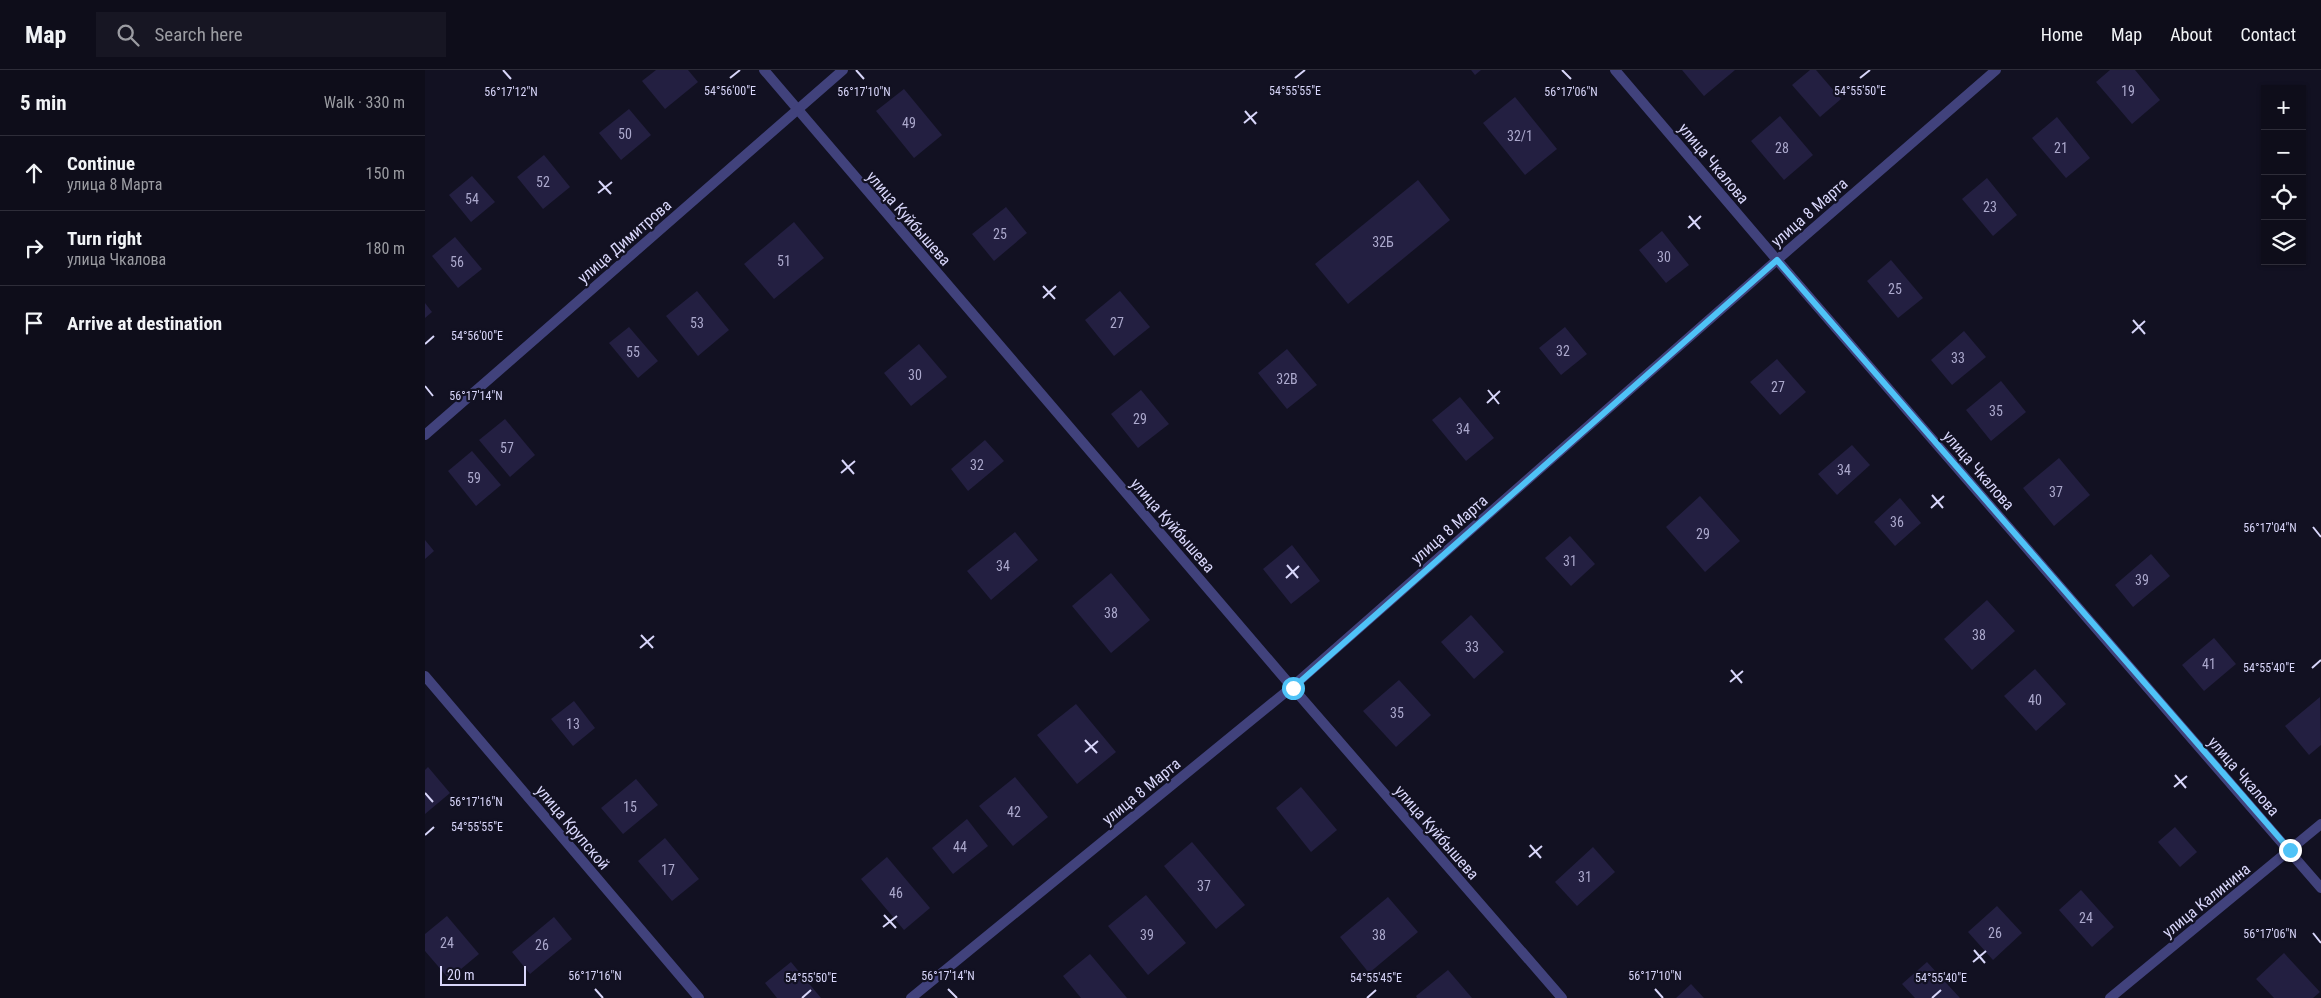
<!DOCTYPE html>
<html lang="en">
<head>
<meta charset="utf-8">
<style>
  :root { --surface:#0e0d1a; --page:#171623; --text:#f1f3f6; --muted:#9b9ca2; --line:#2e2d39 }
  body { margin:0; font-family:"Roboto Condensed",sans-serif; background:var(--page); color:var(--text) }
  .controls { position:absolute; right:15px; top:15px; display:grid; overflow:hidden; border-radius:0px; box-shadow:0 1px 4px #0004 }
  .controls button { width:45px; height:45px; display:grid; place-items:center; padding:0; border:0; border-bottom:1px solid var(--line); background:var(--surface); color:var(--text); font:25px sans-serif }
  .scale { position:absolute; left:15px; bottom:12px; width:86px; box-sizing:border-box; padding-left:5px; border:2px solid #d8d6fa; border-top:0; font-size:14px; line-height:18px; white-space:nowrap; color:#d8d6fa; -webkit-text-stroke:4px #121122; paint-order:stroke }
  .stop { position:absolute; width:15px; height:15px; margin:-11px; border:4px solid #4fc3f7; border-radius:50%; background:#fff }
  .stop.end { background:#4fc3f7; border-color:#fff; box-shadow:0 1px 5px #0008 }
  .list { margin:0; padding:0; list-style:none }
  h2 { display:flex; justify-content:space-between; align-items:center; height:65px; margin:0; padding:0 20px; font-size:21px }
  h2 small { font-size:16px; font-weight:400; color:var(--muted) }
  .list li { display:grid; grid-template-columns:32px 1fr auto; gap:15px; align-items:center; box-sizing:border-box; height:75px; padding:0 20px; border-top:1px solid var(--line) }
  .list b { display:block; font-size:19px; white-space:nowrap }
  .list p { margin:0; font-size:16px; white-space:nowrap; color:var(--muted) }
  .list em { font-size:16px; font-style:normal; color:var(--muted) }
  .icon { flex:none; width:28px; height:28px; fill:none; stroke:currentColor; stroke-width:2; stroke-linecap:round; stroke-linejoin:round }
  .map { position:relative; flex:none; width:1896px; height:928px; overflow:hidden }
  header { display:flex; align-items:center; gap:30px; box-sizing:border-box; height:70px; padding:0 25px; background:var(--surface); border-bottom:1px solid var(--line) }
  header strong { font-size:24px }
  nav { display:flex; gap:28px; margin-inline-start:auto; font-size:18px }
  .search { width:350px; height:45px; background:var(--page); display:flex; align-items:center; gap:12px; box-sizing:border-box; padding:0 18px; border-radius:0px; color:var(--muted); font-size:19px }
  main { display:flex }
  aside { flex:1; background:var(--surface) }
  .map>svg:first-child { display:block }
  .building { fill:#231f41 }
  .lines { fill:none; stroke-linecap:round; stroke-linejoin:round }
  .street { stroke:#41427c; stroke-width:10 }
  .route { stroke:#4fc3f7; stroke-width:6 }
  .ticks { fill:none; stroke:#d8d6fa; stroke-width:2 }
  .labels { text-anchor:middle; stroke-width:4.5; stroke-linejoin:round; paint-order:stroke }
  .number-label { font-size:14px; fill:#aba8cc }
  .street-label { font-size:16px; fill:#d8d6fa; stroke:#121122 }
  .ticks-label { font-size:12px; text-anchor:middle; fill:#d8d6fa; stroke:#121122; stroke-width:4.5; stroke-linejoin:round; paint-order:stroke }
</style>
</head>
<body>
<header>
<strong>Map</strong>
<div class="search"><svg class="icon" aria-label="search" viewBox="0 0 24 24"><circle cx="10" cy="10" r="6"/><path d="M15 15l6 6"/></svg>Search here</div>
<nav><a>Home</a><a>Map</a><a>About</a><a>Contact</a></nav>
</header>
<main>
<aside>
<h2>5 min<small>Walk · 330 m</small></h2>
<ul class="list">
<li><svg class="icon" aria-label="ahead" viewBox="0 0 24 24"><path d="M12 20V5M6 11l6-6 6 6"/></svg><div><b>Continue</b><p>улица 8 Марта</p></div><em>150 m</em></li>
<li><svg class="icon" aria-label="right" viewBox="0 0 24 24"><path d="M7 20v-9h11M14 6l5 5-5 5"/></svg><div><b>Turn right</b><p>улица Чкалова</p></div><em>180 m</em></li>
<li><svg class="icon" aria-label="arrive" viewBox="0 0 24 24"><path d="M6 21V4h12l-3 4 3 4H6"/></svg><div><b>Arrive at destination</b></div></li>
</ul>
</aside>
<div class="map">
<svg width="1896" height="928" viewBox="0 0 1896 928">
  <rect width="100%" height="100%" fill="#121122"/>
  <g class="building">
    <path d="M231,0h32l10,12 -33,27 -23,-28z"/>
    <path d="M1046,0h10l-6,5z"/>
    <path d="M1257,0h53l-31,26z"/>
    <path d="M1385,0h6l25,29 -21,18 -28,-32z"/>
    <path d="M1685,0h25l25,30 -28,24 -36,-42z"/>
    <path d="M479,19l38,46 -28,23 -38,-47z"/>
    <path d="M1090,27l42,52 -32,26 -42,-52z"/>
    <path d="M204,39l22,26 -30,25 -22,-27z"/>
    <path d="M1355,46l33,39 -29,25 -33,-39z"/>
    <path d="M1632,47l33,41 -24,20 -34,-40z"/>
    <path d="M119,85l26,32 -27,22 -26,-32z"/>
    <path d="M47,106l23,26 -24,20 -22,-27z"/>
    <path d="M1562,108l30,37 -24,21 -31,-37z"/>
    <path d="M993,110l32,40 -102,84 -33,-40z"/>
    <path d="M581,137l21,26 -33,28 -22,-27z"/>
    <path d="M369,152l30,36 -50,41 -30,-35z"/>
    <path d="M1237,161l27,34 -23,18 -27,-33z"/>
    <path d="M30,167l27,32 -24,19 -26,-32z"/>
    <path d="M1466,190l32,38 -25,20 -31,-37z"/>
    <path d="M272,221l32,39 -31,26 -32,-40z"/>
    <path d="M695,221l30,36 -36,29 -29,-36z"/>
    <path d="M0,233l7,9 -7,6z"/>
    <path d="M204,257l29,34 -20,17 -29,-35z"/>
    <path d="M1140,257l22,27 -26,21 -22,-27z"/>
    <path d="M1539,261l22,26 -34,28 -21,-25z"/>
    <path d="M494,274l28,33 -36,29 -27,-33z"/>
    <path d="M862,279l30,36 -30,24 -29,-36z"/>
    <path d="M1352,289l29,33 -26,23 -30,-33z"/>
    <path d="M1576,311l25,31 -35,29 -25,-31z"/>
    <path d="M716,320l28,34 -31,24 -27,-34z"/>
    <path d="M1035,327l34,41 -28,23 -34,-41z"/>
    <path d="M80,349l30,36 -25,22 -31,-37z"/>
    <path d="M560,370l19,21 -36,30 -17,-22z"/>
    <path d="M1427,375l18,20 -33,30 -19,-21z"/>
    <path d="M47,381l29,34 -25,21 -28,-35z"/>
    <path d="M1634,388l31,37 -36,31 -31,-38z"/>
    <path d="M1275,426l40,45 -35,31 -39,-45z"/>
    <path d="M1475,428l21,25 -26,23 -21,-24z"/>
    <path d="M590,462l23,28 -47,40 -24,-29z"/>
    <path d="M1145,466l25,28 -24,22 -26,-28z"/>
    <path d="M0,470l9,11 -9,8z"/>
    <path d="M867,475l28,36 -29,23 -28,-35z"/>
    <path d="M1726,484l19,22 -37,31 -18,-22z"/>
    <path d="M686,503l39,47 -39,33 -39,-47z"/>
    <path d="M1562,530l28,31 -43,39 -28,-31z"/>
    <path d="M1046,545l33,37 -30,27 -33,-37z"/>
    <path d="M1789,568l22,26 -32,27 -22,-26z"/>
    <path d="M1610,599l31,35 -30,27 -32,-35z"/>
    <path d="M974,610l32,35 -35,32 -33,-36z"/>
    <path d="M1895,627l1,48 -12,10 -24,-29z"/>
    <path d="M149,631l21,27 -22,18 -22,-27z"/>
    <path d="M651,634l40,48 -39,32 -40,-49z"/>
    <path d="M3,697l22,26 -25,21v-44z"/>
    <path d="M590,707l33,40 -35,29 -34,-40z"/>
    <path d="M211,709l22,26 -35,29 -22,-26z"/>
    <path d="M876,717l36,43 -26,22 -35,-44z"/>
    <path d="M542,749l21,27 -35,28 -21,-26z"/>
    <path d="M1750,757l22,25 -17,15 -22,-25z"/>
    <path d="M240,768l34,41 -27,22 -34,-40z"/>
    <path d="M767,772l53,63 -29,24 -52,-63z"/>
    <path d="M1168,777l22,25 -38,34 -22,-24z"/>
    <path d="M462,787l43,51 -26,22 -43,-51z"/>
    <path d="M1656,820l33,37 -22,20 -33,-37z"/>
    <path d="M721,825l40,48 -38,32 -40,-49z"/>
    <path d="M963,827l30,35 -49,41 -29,-36z"/>
    <path d="M1572,836l25,27 -29,27 -25,-28z"/>
    <path d="M22,846l32,38 -30,25 -24,-28v-17z"/>
    <path d="M129,847l18,22 -42,35 -18,-22z"/>
    <path d="M1859,883l36,39 -7,6h-39l-18,-19z"/>
    <path d="M665,884l37,44h-46l-18,-22z"/>
    <path d="M366,892l30,36h-44l-12,-15z"/>
    <path d="M1502,892l33,36h-45l-13,-14z"/>
    <path d="M1023,900l24,28h-55l-1,-2z"/>
    <path d="M1266,914l13,14h-28z"/>
  </g>
  <g class="lines">
    <g class="street">
      <path d="M339,0l528,617 270,311"/>
      <path d="M1190,0l162,190 544,628"/>
      <path d="M0,365l418,-365"/>
      <path d="M0,606l274,322"/>
      <path d="M486,928l381,-311 485,-427 219,-190"/>
      <path d="M1685,928l211,-174"/>
    </g>
  </g>
  <g class="lines">
    <path class="route" d="M868,618l484,-428 513,590"/>
  </g>
  <path class="ticks" d="M78,0l8,9M431,0l8,9M1137,0l9,9M305,8l10,-8M870,8l10,-8M1435,8l10,-8M820,41l11,13M819,53l13,-11M174,111l12,13M173,123l14,-11M1264,146l11,13M1263,158l13,-12M618,216l12,13M618,228l13,-12M1708,250l12,14M1707,263l13,-12M0,274l9,-8M0,316l8,10M1063,320l11,14M1062,333l13,-12M417,390l12,14M416,403l14,-12M1507,425l11,13M1506,438l13,-12M1888,457l8,10M862,495l11,13M861,508l13,-12M216,565l12,13M215,578l14,-12M1887,598l9,-8M1306,600l11,13M1305,612l13,-11M660,670l12,13M660,682l13,-11M1750,705l11,13M1749,717l13,-11M0,723l8,9M0,765l9,-8M1105,775l11,13M1104,787l13,-11M459,845l12,13M458,857l14,-11M1888,863l8,10M1549,880l11,13M1548,892l13,-11M170,919l8,9M523,919l9,9M1230,919l8,9M377,928l9,-8M942,928l9,-8M1507,928l9,-8"/>
  <g class="labels">
    <g class="number-label">
      <text x="1703" y="26">19</text>
      <text x="484" y="58">49</text>
      <text x="200" y="69">50</text>
      <text x="1095" y="71">32/1</text>
      <text x="1357" y="83">28</text>
      <text x="1636" y="83">21</text>
      <text x="118" y="117">52</text>
      <text x="47" y="134">54</text>
      <text x="1565" y="142">23</text>
      <text x="575" y="169">25</text>
      <text x="958" y="177">32Б</text>
      <text x="1239" y="192">30</text>
      <text x="359" y="196">51</text>
      <text x="32" y="197">56</text>
      <text x="1470" y="224">25</text>
      <text x="272" y="258">53</text>
      <text x="692" y="258">27</text>
      <text x="1138" y="286">32</text>
      <text x="208" y="287">55</text>
      <text x="1533" y="293">33</text>
      <text x="490" y="310">30</text>
      <text x="862" y="314">32В</text>
      <text x="1353" y="322">27</text>
      <text x="1571" y="346">35</text>
      <text x="715" y="354">29</text>
      <text x="1038" y="364">34</text>
      <text x="82" y="383">57</text>
      <text x="552" y="400">32</text>
      <text x="1419" y="405">34</text>
      <text x="49" y="413">59</text>
      <text x="1631" y="427">37</text>
      <text x="1472" y="457">36</text>
      <text x="1278" y="469">29</text>
      <text x="1145" y="496">31</text>
      <text x="578" y="501">34</text>
      <text x="1717" y="515">39</text>
      <text x="686" y="548">38</text>
      <text x="1554" y="570">38</text>
      <text x="1047" y="582">33</text>
      <text x="1784" y="599">41</text>
      <text x="1610" y="635">40</text>
      <text x="972" y="648">35</text>
      <text x="148" y="659">13</text>
      <text x="205" y="742">15</text>
      <text x="589" y="747">42</text>
      <text x="535" y="782">44</text>
      <text x="243" y="805">17</text>
      <text x="1160" y="812">31</text>
      <text x="779" y="821">37</text>
      <text x="471" y="828">46</text>
      <text x="1661" y="853">24</text>
      <text x="1570" y="868">26</text>
      <text x="722" y="870">39</text>
      <text x="954" y="870">38</text>
      <text x="22" y="878">24</text>
      <text x="117" y="880">26</text>
    </g>
    <g class="street-label">
      <text transform="translate(1289 93) rotate(50)" y="6">улица Чкалова</text>
      <text transform="translate(1384 142) rotate(-41)" y="6">улица 8 Марта</text>
      <text transform="translate(484 148) rotate(49)" y="6">улица Куйбышева</text>
      <text transform="translate(199 171) rotate(-41)" y="6">улица Димитрова</text>
      <text transform="translate(1554 400) rotate(49)" y="6">улица Чкалова</text>
      <text transform="translate(748 455) rotate(49)" y="6">улица Куйбышева</text>
      <text transform="translate(1024 459) rotate(-41)" y="6">улица 8 Марта</text>
      <text transform="translate(1819 706) rotate(49)" y="6">улица Чкалова</text>
      <text transform="translate(716 721) rotate(-39)" y="6">улица 8 Марта</text>
      <text transform="translate(148 757) rotate(50)" y="6">улица Крупской</text>
      <text transform="translate(1012 762) rotate(49)" y="6">улица Куйбышева</text>
      <text transform="translate(1781 830) rotate(-39)" y="6">улица Калинина</text>
    </g>
  </g>
  <g class="ticks-label">
    <text x="305" y="25">54°56'00"E</text>
    <text x="870" y="25">54°55'55"E</text>
    <text x="1435" y="25">54°55'50"E</text>
    <text x="86" y="26">56°17'12"N</text>
    <text x="439" y="26">56°17'10"N</text>
    <text x="1146" y="26">56°17'06"N</text>
    <text x="52" y="270">54°56'00"E</text>
    <text x="51" y="330">56°17'14"N</text>
    <text x="1845" y="462">56°17'04"N</text>
    <text x="1844" y="602">54°55'40"E</text>
    <text x="51" y="736">56°17'16"N</text>
    <text x="52" y="761">54°55'55"E</text>
    <text x="1845" y="868">56°17'06"N</text>
    <text x="170" y="910">56°17'16"N</text>
    <text x="523" y="910">56°17'14"N</text>
    <text x="1230" y="910">56°17'10"N</text>
    <text x="386" y="912">54°55'50"E</text>
    <text x="951" y="912">54°55'45"E</text>
    <text x="1516" y="912">54°55'40"E</text>
  </g>
</svg>
<div class="controls">
<button>+</button>
<button>−</button>
<button><svg class="icon" aria-label="locate" viewBox="0 0 24 24"><circle cx="12" cy="12" r="6"/><path d="M12 2v4M12 18v4M2 12h4M18 12h4"/></svg></button>
<button><svg class="icon" aria-label="layers" viewBox="0 0 24 24"><path d="M12 4l9 5-9 5-9-5zM3 14l9 5 9-5"/></svg></button>
</div>
<div class="scale">20 m</div>
<div class="stop" style="left:868px;top:618px"></div>
<div class="stop end" style="left:1865px;top:780px"></div>
</div>
</main>
</body>
</html>
